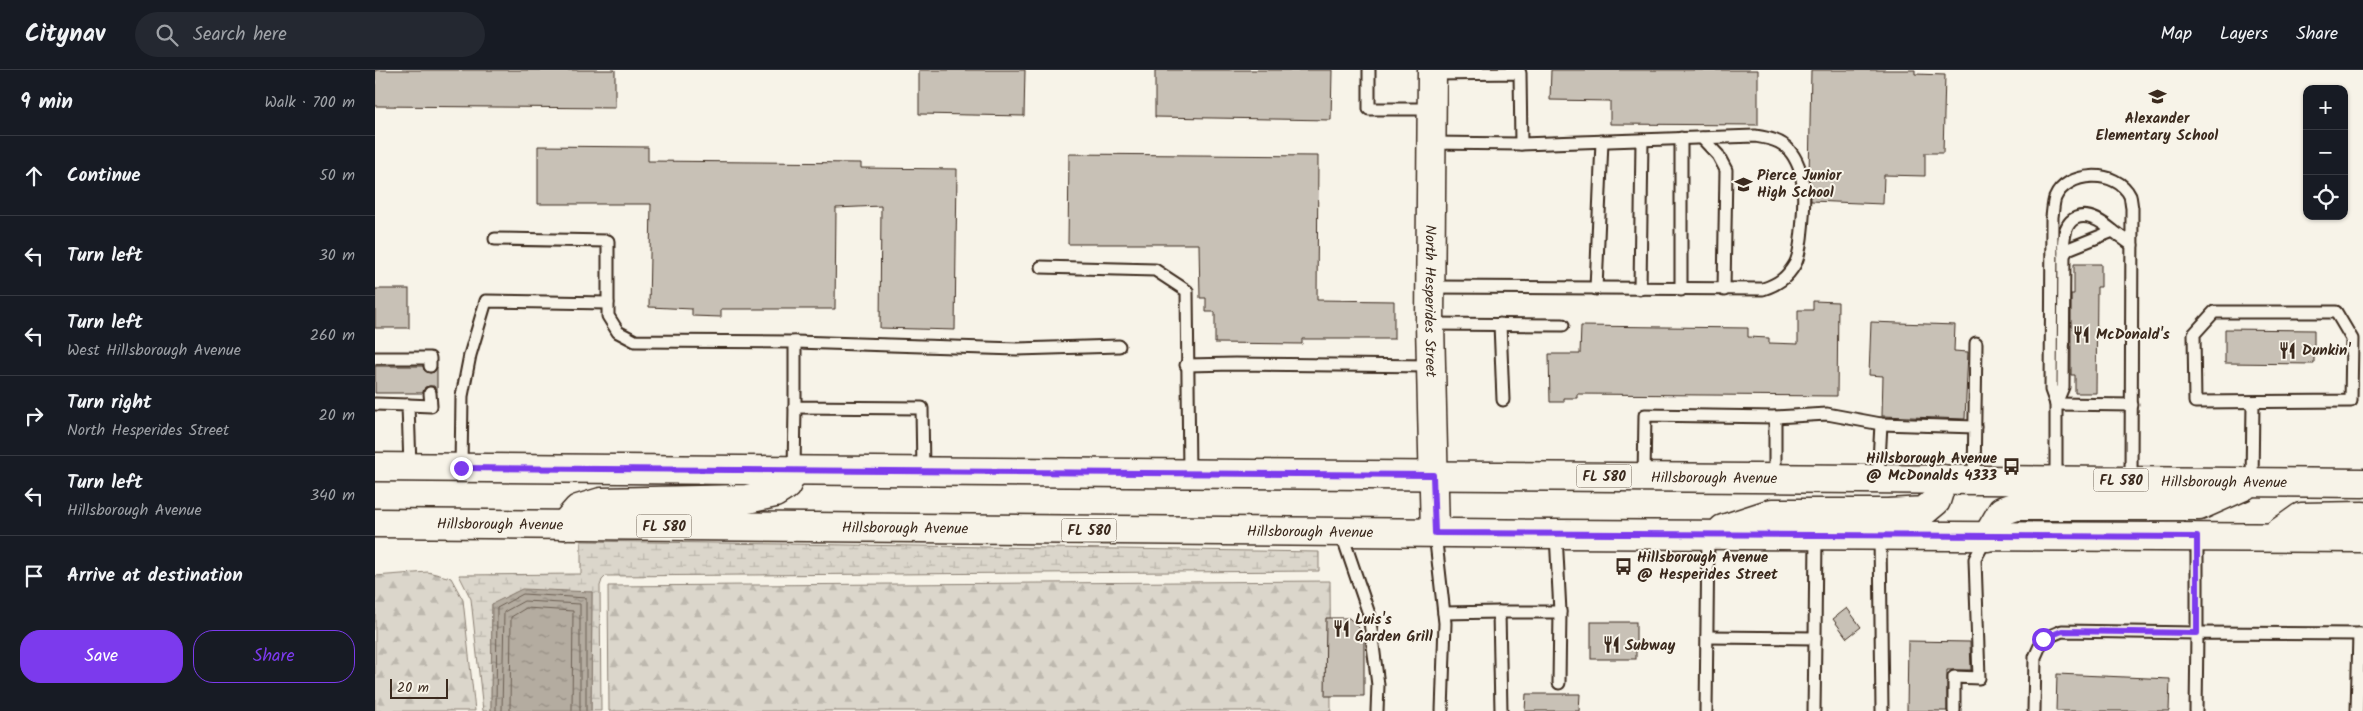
<!DOCTYPE html>
<html lang="en">
<head>
<meta charset="utf-8">
<style>
  :root { --surface:#171b24; --page:#242831; --text:#f1f3f6; --muted:#9ea1a6; --line:#363941; --accent:#7c3aed }
  body { margin:0; font-family:Kalam,sans-serif; background:var(--page); color:var(--text) }
  .controls { position:absolute; right:15px; top:15px; display:grid; overflow:hidden; border-radius:10px; box-shadow:0 1px 4px #0004 }
  .controls button { width:45px; height:45px; display:grid; place-items:center; padding:0; border:0; border-bottom:1px solid var(--line); background:var(--surface); color:var(--text); font:25px sans-serif }
  .scale { position:absolute; left:15px; bottom:12px; width:58px; box-sizing:border-box; padding-left:5px; border:2px solid #3b2a1e; border-top:0; font-size:14px; line-height:18px; white-space:nowrap; color:#3b2a1e; -webkit-text-stroke:4px #f7f3e8; paint-order:stroke }
  .stop { position:absolute; width:15px; height:15px; margin:-11px; border:4px solid #7c3aed; border-radius:50%; background:#fff }
  .stop.end { background:#7c3aed; border-color:#fff; box-shadow:0 1px 5px #0008 }
  .list { margin:0; padding:0; list-style:none }
  h2 { display:flex; justify-content:space-between; align-items:center; height:65px; margin:0; padding:0 20px; font-size:21px }
  h2 small { font-size:16px; font-weight:400; color:var(--muted) }
  .list li { display:grid; grid-template-columns:32px 1fr auto; gap:15px; align-items:center; box-sizing:border-box; height:80px; padding:0 20px; border-top:1px solid var(--line) }
  .list b { display:block; font-size:19px; white-space:nowrap }
  .list p { margin:0; font-size:16px; white-space:nowrap; color:var(--muted) }
  .list em { font-size:16px; font-style:normal; color:var(--muted) }
  .actions { display:flex; gap:10px; padding:15px 20px }
  .actions a { flex:1; padding:11px 0; border:1px solid var(--accent); border-radius:20px; text-align:center; font-size:18px; color:var(--accent) }
  .actions .main { background:var(--accent); color:#fff }
  .icon { flex:none; width:28px; height:28px; fill:none; stroke:currentColor; stroke-width:2; stroke-linecap:round; stroke-linejoin:round }
  .map { position:relative; flex:none; width:1988px; height:641px; overflow:hidden }
  header { display:flex; align-items:center; gap:30px; box-sizing:border-box; height:70px; padding:0 25px; background:var(--surface); border-bottom:1px solid var(--line) }
  header strong { font-size:24px }
  nav { display:flex; gap:28px; margin-inline-start:auto; font-size:18px }
  .search { width:350px; height:45px; background:var(--page); display:flex; align-items:center; gap:12px; box-sizing:border-box; padding:0 18px; border-radius:28px; color:var(--muted); font-size:19px }
  main { display:flex }
  aside { flex:1; background:var(--surface) }
  .map>svg:first-child { display:block }
  .forest { fill:url(#forest-firs); stroke:#8b8074 }
  .wetland { fill:url(#wetland-marsh); stroke:#8b8074 }
  .water { fill:url(#water-ripples); stroke:#84786c }
  .lines { fill:none; stroke-linecap:round; stroke-linejoin:round }
  .shore { stroke:#6b5e52; stroke-width:1 }
  .building { fill:#c8c1b6; stroke:#3b2a1e }
  .service-casing { stroke:#3b2a1e; stroke-width:15 }
  .tertiary-casing { stroke:#3b2a1e; stroke-width:31 }
  .primary-casing { stroke:#3b2a1e; stroke-width:31 }
  .service { stroke:#f7f3e8; stroke-width:11 }
  .tertiary { stroke:#f7f3e8; stroke-width:28 }
  .primary { stroke:#f7f3e8; stroke-width:28 }
  .route { stroke:#7c3aed; stroke-width:6 }
  .labels { text-anchor:middle; stroke-width:4; stroke-linejoin:round; paint-order:stroke }
  .shield { fill:#f7f3e8; stroke:#73665b; stroke-width:1 }
  .shield-label { font-size:14px; font-weight:bold; fill:#3b2a1e }
  .poi-label { font-size:15px; font-weight:bold; fill:#3b2a1e; stroke:#f7f3e8; text-anchor:start }
  .street-label { font-size:15px; fill:#3b2a1e; stroke:#f7f3e8 }
</style>
</head>
<body>
<header>
<strong>Citynav</strong>
<div class="search"><svg class="icon" aria-label="search" viewBox="0 0 24 24"><circle cx="10" cy="10" r="6"/><path d="M15 15l6 6"/></svg>Search here</div>
<nav><a>Map</a><a>Layers</a><a>Share</a></nav>
</header>
<main>
<aside>
<h2>9 min<small>Walk · 700 m</small></h2>
<ul class="list">
<li><svg class="icon" aria-label="ahead" viewBox="0 0 24 24"><path d="M12 20V5M6 11l6-6 6 6"/></svg><div><b>Continue</b></div><em>50 m</em></li>
<li><svg class="icon" aria-label="left" viewBox="0 0 24 24"><path d="M17 20v-9H6M10 6l-5 5 5 5"/></svg><div><b>Turn left</b></div><em>30 m</em></li>
<li><svg class="icon" aria-label="left" viewBox="0 0 24 24"><path d="M17 20v-9H6M10 6l-5 5 5 5"/></svg><div><b>Turn left</b><p>West Hillsborough Avenue</p></div><em>260 m</em></li>
<li><svg class="icon" aria-label="right" viewBox="0 0 24 24"><path d="M7 20v-9h11M14 6l5 5-5 5"/></svg><div><b>Turn right</b><p>North Hesperides Street</p></div><em>20 m</em></li>
<li><svg class="icon" aria-label="left" viewBox="0 0 24 24"><path d="M17 20v-9H6M10 6l-5 5 5 5"/></svg><div><b>Turn left</b><p>Hillsborough Avenue</p></div><em>340 m</em></li>
<li><svg class="icon" aria-label="arrive" viewBox="0 0 24 24"><path d="M6 21V4h12l-3 4 3 4H6"/></svg><div><b>Arrive at destination</b></div></li>
</ul>
<div class="actions"><a class="main">Save</a><a>Share</a></div>
</aside>
<div class="map">
<svg width="1988" height="641" viewBox="0 0 1988 641">
  <defs>
    <pattern id="forest-firs" width="22" height="20" patternUnits="userSpaceOnUse" patternTransform="scale(1.25)"><rect width="22" height="20" fill="#dbd6cb"/><path d="M5 1l3.5 6h-7zM16 11l3.5 6h-7z" fill="#bdb8ae"/></pattern>
    <pattern id="wetland-marsh" width="20" height="14" patternUnits="userSpaceOnUse" patternTransform="scale(1.25)"><rect width="20" height="14" fill="#dbd6cb"/><path d="M1 5h8M5 5V1M11 12h8M15 12V8" fill="none" stroke="#bdb8ae"/></pattern>
    <pattern id="water-ripples" width="26" height="14" patternUnits="userSpaceOnUse" patternTransform="scale(1.25)"><rect width="26" height="14" fill="#b4aca0"/><path d="M2 4q2-2 4 0t4 0M15 11q2-2 4 0t4 0" fill="none" stroke="#948c82"/></pattern>
  </defs>
  <rect width="100%" height="100%" fill="#f7f3e8"/>
  <filter id="ink" filterUnits="userSpaceOnUse"><feTurbulence type="fractalNoise" baseFrequency=".02" numOctaves="2"/><feDisplacementMap in="SourceGraphic" scale="10" xChannelSelector="R" yChannelSelector="G"/><feConvolveMatrix kernelMatrix="1 2 1 2 8 2 1 2 1" color-interpolation-filters="sRGB"/></filter>
  <g filter="url(#ink)">
    <g class="forest">
      <path d="M53,502l23,6 12,22 12,111h-100v-135z"/>
      <path d="M955,511l1,130h-722l-1,-125z"/>
    </g>
    <path class="wetland" d="M206,471l738,11v19l-713,5 -4,4 -2,6 1,125h-10l1,-119 -100,12 -1,107h-8l-12,-112 -12,-24 122,-1z"/>
    <path class="water" d="M147,519l70,3 -1,119h-100l1,-107z"/>
    <g class="lines">
      <g class="shore">
        <path d="M121,641l1,-103 26,-14 63,4v113"/>
        <path d="M127,641l2,-99 20,-11 56,3v107"/>
        <path d="M135,641l1,-94 15,-9 47,3 -1,100"/>
      </g>
    </g>
    <g class="building">
      <path d="M0,0h240v38l-240,-2z"/>
      <path d="M544,0h106l-1,46 -105,-2z"/>
      <path d="M780,0h177l-1,50 -176,-3z"/>
      <path d="M1176,0h207v55l-148,-1v-23l-60,-1z"/>
      <path d="M1436,0h104v4l30,1 -2,78h-18v23l-41,-1 -1,29 -72,-3 -2,-24z"/>
      <path d="M163,76l110,1v14l213,2v5l96,1 -2,161 -75,-2 1,-122 -45,2 -1,101h-114v8l-29,-1v-7l-43,-2 2,-103h-113z"/>
      <path d="M694,84l249,2 -1,144 77,1v38h-92v5l-87,-1v-31h-9v-14h-6l-1,-54h-131z"/>
      <path d="M1699,194h27v23h-4l-1,106h-21v-18h-4v-81h3z"/>
      <rect x="0" y="219" width="34" height="39"/>
      <path d="M1438,231l25,1 -1,94 -260,-2v4h-13v4h-14l-1,-48h31l1,-28 167,2v9l21,1v5l29,1v-34h15z"/>
      <path d="M1496,252l84,3 -1,26 14,1 -3,67 -83,-3 1,-40 -14,-1z"/>
      <path d="M1850,259l89,1v34l-89,-1z"/>
      <path d="M0,296h48l1,4 6,3 4,-1 3,-5v25l-3,-6h-4l-5,1 -2,6h-48z"/>
      <path d="M1472,538l14,19 -14,11 -14,-19z"/>
      <path d="M951,548h23l15,15v63h-39z"/>
      <rect x="1216" y="552" width="45" height="37"/>
      <path d="M1533,571l62,1 1,28h-24v41h-40z"/>
      <path d="M1682,604l113,5 -1,32h-113z"/>
      <path d="M1151,624h54l-1,17h-54z"/>
    </g>
    <g class="lines">
      <defs>
        <g id="service">
          <path d="M994,0v39h63"/>
          <path d="M1057,4l88,-1 1,71"/>
          <path d="M1306,68v152"/>
          <path d="M1327,68l16,17 8,15 -2,120"/>
          <path d="M120,169l113,2v75l10,16 17,9 160,1v65l127,1 1,63"/>
          <path d="M1689,185c-4,-42 20,-49 49,-24"/>
          <path d="M666,197l114,3 32,21 2,182"/>
          <path d="M1055,217l333,2c15,-5 24,-11 32,-25 7,-12 10,-64 8,-79 -1,-12 -6,-26 -14,-35 -8,-10 -22,-12 -34,-14l-234,8 -90,-1"/>
          <path d="M1221,219l6,-148"/>
          <path d="M1265,219l2,-149"/>
          <path d="M1839,242h122l16,27 -1,62 -156,1 -1,-68z"/>
          <path d="M1055,254l133,1"/>
          <path d="M1125,254l3,76"/>
          <path d="M420,272l222,7 102,-3"/>
          <path d="M0,288h55v8"/>
          <path d="M811,295l49,-1 196,2"/>
          <path d="M0,334l33,1 2,62"/>
          <path d="M1681,334l7,-17 1,-132 4,-6 45,-18 19,14"/>
          <path d="M1681,334l76,1"/>
          <path d="M33,335l23,1 -1,-13"/>
          <path d="M1400,347v61"/>
          <path d="M86,398l1,-72 8,-41 16,-54 122,2"/>
          <path d="M419,400l1,-63"/>
          <path d="M1269,407l1,-62 130,2 52,-3 54,10 94,3"/>
          <path d="M1503,409l3,-55"/>
          <path d="M1599,410l2,-137"/>
          <path d="M1681,410v-76l-5,-14 1,-173c1,-6 1,-14 3,-19 11,-27 62,-30 75,-2 1,3 1,8 2,12l-1,273"/>
          <path d="M1877,412l1,-79"/>
          <path d="M966,462l28,82 9,71 -1,26"/>
          <path d="M1060,463l10,90 -3,88"/>
          <path d="M1505,466l2,175"/>
          <path d="M1069,543l55,-1"/>
          <path d="M1332,567l108,1 1,-102"/>
          <path d="M1184,613l1,-71"/>
          <path d="M1126,641l-2,-99h61l-4,-78"/>
          <path d="M1331,641l2,-176"/>
          <path d="M1439,641l1,-73"/>
          <path d="M1579,641v-34l25,1 -4,-119 12,-22"/>
          <path d="M1659,641l1,-54 8,-18 19,-8 135,2v-96"/>
          <path d="M1821,641l1,-78 166,1"/>
          <path d="M1982,641l2,-77"/>
        </g>
        <g id="tertiary">
          <path id="s1" d="M1057,0l-2,254 5,209"/>
        </g>
        <g id="primary">
          <path id="s2" d="M0,397l1988,16"/>
          <path id="s3" d="M0,453l1181,11 807,4"/>
          <path d="M189,455l14,-16 23,-7 146,-3 28,-6 11,-7 8,-16"/>
          <path d="M1348,459l49,-16h116l36,-2 12,-10 7,-22"/>
          <path d="M1612,467l15,-26 15,-5h182l45,-20"/>
          <path d="M1898,467l28,-20 62,-1"/>
        </g>
      </defs>
      <use href="#service" class="service-casing"/>
      <use href="#tertiary" class="tertiary-casing"/>
      <use href="#primary" class="primary-casing"/>
      <use href="#service" class="service"/>
      <use href="#tertiary" class="tertiary"/>
      <use href="#primary" class="primary"/>
    </g>
  </g>
  <g class="lines" filter="url(#ink)">
    <path class="route" d="M86,398l972,7 2,58 762,4v96l-135,-2 -19,8"/>
  </g>
  <defs>
    <symbol id="school-bare" viewBox="-9 -9 18 18"><path d="M0-5L7-2L0 1L-7-2ZM-4 1L0 2.5L4 1V4Q0 6-4 4Z" fill="#3b2a1e" stroke="#f7f3e8" stroke-width="2.5" paint-order="stroke"/></symbol>
    <symbol id="restaurant-bare" viewBox="-9 -9 18 18"><path d="M-5-6h1v4h1v-4h1v4h1v-4h1v5L-1.5 .5V6h-2V.5L-5-1ZM5-6V6H3V1.5H1.5Q1.5-4 5-6Z" fill="#3b2a1e" stroke="#f7f3e8" stroke-width="2.5" paint-order="stroke"/></symbol>
    <symbol id="bus-bare" viewBox="-9 -9 18 18"><path d="M-5-6H5V4H4V6H2V4H-2V6H-4V4H-5ZM-3.5-4V0h7V-4ZM-3.5 1.2v1.5H-2V1.2ZM2 1.2v1.5H3.5V1.2Z" fill="#3b2a1e" stroke="#f7f3e8" stroke-width="2.5" paint-order="stroke"/></symbol>
  </defs>
  <g fill-rule="evenodd">
    <use href="#school-bare" x="1770" y="14" width="25" height="25"/>
    <use href="#school-bare" x="1356" y="102" width="25" height="25"/>
    <use href="#restaurant-bare" x="1694" y="252" width="25" height="25"/>
    <use href="#restaurant-bare" x="1900" y="268" width="25" height="25"/>
    <use href="#bus-bare" x="1624" y="384" width="25" height="25"/>
    <use href="#bus-bare" x="1236" y="484" width="25" height="25"/>
    <use href="#restaurant-bare" x="954" y="546" width="25" height="25"/>
    <use href="#restaurant-bare" x="1224" y="562" width="25" height="25"/>
  </g>
  <g class="labels">
    <g class="shield">
      <rect x="1201.5" y="394.5" width="55" height="23" rx="4"/>
      <rect x="1718.5" y="398.5" width="55" height="23" rx="4"/>
      <rect x="261.5" y="444.5" width="55" height="23" rx="4"/>
      <rect x="686.5" y="448.5" width="55" height="23" rx="4"/>
    </g>
    <g class="shield-label">
      <text x="1229" y="411">FL 580</text>
      <text x="1746" y="415">FL 580</text>
      <text x="289" y="461">FL 580</text>
      <text x="714" y="465">FL 580</text>
    </g>
    <g class="poi-label">
      <text x="1782" y="53" text-anchor="middle">Alexander<tspan x="1782" dy="17">Elementary School</tspan></text>
      <text x="1382" y="110">Pierce Junior<tspan x="1382" dy="17">High School</tspan></text>
      <text x="1721" y="269">McDonald's</text>
      <text x="1927" y="285">Dunkin'</text>
      <text x="1622" y="393" text-anchor="end">Hillsborough Avenue<tspan x="1622" dy="17">@ McDonalds 4333</tspan></text>
      <text x="1262" y="492">Hillsborough Avenue<tspan x="1262" dy="17">@ Hesperides Street</tspan></text>
      <text x="980" y="554">Luis's<tspan x="980" dy="17">Garden Grill</tspan></text>
      <text x="1250" y="580">Subway</text>
    </g>
    <g class="street-label">
      <text dy="5" stroke="none"><textPath href="#s1" startOffset="231">North Hesperides Street</textPath></text>
      <text dy="5" stroke="none"><textPath href="#s2" startOffset="1339">Hillsborough Avenue</textPath></text>
      <text dy="5" stroke="none"><textPath href="#s2" startOffset="1849">Hillsborough Avenue</textPath></text>
      <text dy="5" stroke="none"><textPath href="#s3" startOffset="125">Hillsborough Avenue</textPath></text>
      <text dy="5" stroke="none"><textPath href="#s3" startOffset="530">Hillsborough Avenue</textPath></text>
      <text dy="5" stroke="none"><textPath href="#s3" startOffset="935">Hillsborough Avenue</textPath></text>
    </g>
  </g>
</svg>
<div class="controls">
<button>+</button>
<button>−</button>
<button><svg class="icon" aria-label="locate" viewBox="0 0 24 24"><circle cx="12" cy="12" r="6"/><path d="M12 2v4M12 18v4M2 12h4M18 12h4"/></svg></button>
</div>
<div class="scale">20 m</div>
<div class="stop" style="left:1668px;top:569px"></div>
<div class="stop end" style="left:86px;top:398px"></div>
</div>
</main>
</body>
</html>
